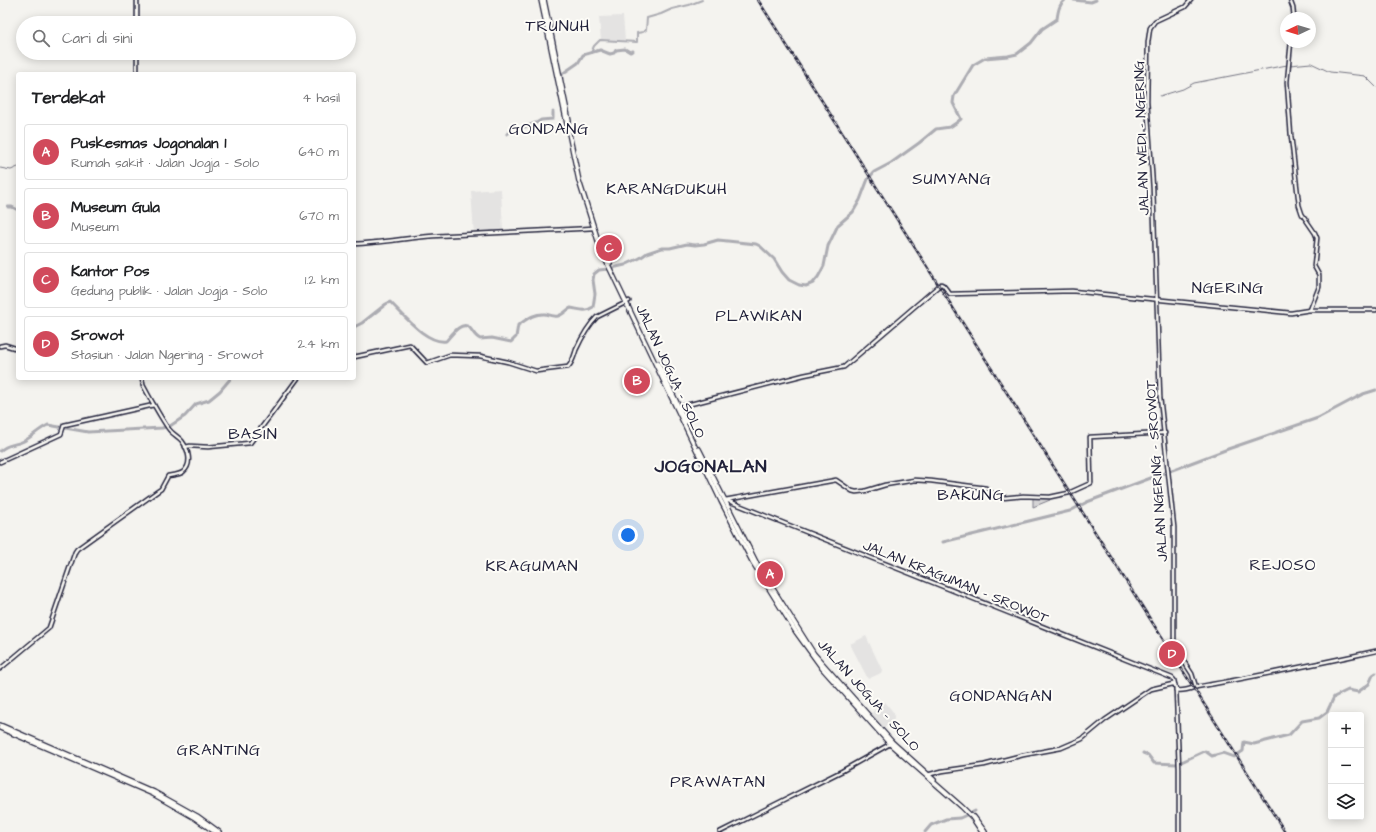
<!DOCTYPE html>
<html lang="id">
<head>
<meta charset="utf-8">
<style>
  :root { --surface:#fff; --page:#f2f2f2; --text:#202124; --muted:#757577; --line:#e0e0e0; --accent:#d1495b }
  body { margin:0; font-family:"Architects Daughter",sans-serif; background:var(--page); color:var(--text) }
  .controls { position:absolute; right:12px; bottom:12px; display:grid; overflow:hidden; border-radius:4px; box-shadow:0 2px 10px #0003 }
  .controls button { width:36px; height:36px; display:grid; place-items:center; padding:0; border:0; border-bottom:1px solid var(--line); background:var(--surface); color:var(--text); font:20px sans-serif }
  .compass { position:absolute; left:1280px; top:12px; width:36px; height:36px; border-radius:50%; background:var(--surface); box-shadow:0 2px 10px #0003; rotate:266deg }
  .you { position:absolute; left:628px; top:535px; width:14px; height:14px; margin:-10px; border:3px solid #fff; border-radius:50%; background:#1a73e8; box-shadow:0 0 0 6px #1a73e833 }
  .badge { display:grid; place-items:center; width:26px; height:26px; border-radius:50%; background:var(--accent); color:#fff; font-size:13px; font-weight:700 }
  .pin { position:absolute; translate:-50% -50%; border:2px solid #fff; box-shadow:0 1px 4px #0006 }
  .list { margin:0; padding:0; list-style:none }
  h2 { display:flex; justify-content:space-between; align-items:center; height:52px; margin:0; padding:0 16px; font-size:17px }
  h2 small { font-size:13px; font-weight:400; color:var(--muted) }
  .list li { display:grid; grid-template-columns:26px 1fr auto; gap:12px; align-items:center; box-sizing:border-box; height:56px; margin:0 8px 8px; padding:0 8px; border:1px solid var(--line); border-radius:4px }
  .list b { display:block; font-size:15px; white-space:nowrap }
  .list p { margin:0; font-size:13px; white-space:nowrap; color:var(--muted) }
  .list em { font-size:13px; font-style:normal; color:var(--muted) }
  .icon { flex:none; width:22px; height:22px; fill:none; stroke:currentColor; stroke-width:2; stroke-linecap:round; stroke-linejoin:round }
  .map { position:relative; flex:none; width:1376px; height:832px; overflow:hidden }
  .search { position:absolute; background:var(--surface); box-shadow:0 2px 10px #0003; left:16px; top:16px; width:340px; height:44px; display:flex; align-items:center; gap:10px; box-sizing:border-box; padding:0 14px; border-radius:22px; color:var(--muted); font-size:15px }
  .panel { position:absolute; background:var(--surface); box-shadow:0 2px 10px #0003; left:16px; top:72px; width:340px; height:308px; border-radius:4px }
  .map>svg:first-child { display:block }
  .built { fill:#e4e3e2 }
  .green { fill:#d5d4d5; stroke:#7c7b88 }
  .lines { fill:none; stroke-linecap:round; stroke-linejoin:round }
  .stream { stroke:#757582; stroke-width:1 }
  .canal { stroke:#acacb2; stroke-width:2 }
  .river { stroke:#acacb2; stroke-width:3 }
  .secondary-casing { stroke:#22223b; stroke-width:5.5 }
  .highway-casing { stroke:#22223b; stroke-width:6 }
  .secondary { stroke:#fdfcf7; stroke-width:2.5 }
  .highway { stroke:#fdfcf7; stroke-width:3.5 }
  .rail-casing { stroke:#22223b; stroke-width:2.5 }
  .rail { stroke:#fdfcf7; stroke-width:1; stroke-dasharray:3; stroke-linecap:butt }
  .labels { text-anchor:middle; stroke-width:4; stroke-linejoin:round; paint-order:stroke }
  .street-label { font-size:14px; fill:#22223b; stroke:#fdfcf7 }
  .quarter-label { font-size:16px; letter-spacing:1px; fill:#22223b; stroke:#fdfcf7 }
  .district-label { font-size:18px; font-weight:bold; letter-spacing:1px; fill:#22223b; stroke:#fdfcf7 }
</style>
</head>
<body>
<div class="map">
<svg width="1376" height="832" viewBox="0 0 1376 832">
  <rect width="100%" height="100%" fill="#f4f3ef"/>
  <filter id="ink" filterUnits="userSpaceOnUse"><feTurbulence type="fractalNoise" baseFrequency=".025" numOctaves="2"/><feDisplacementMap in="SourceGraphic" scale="8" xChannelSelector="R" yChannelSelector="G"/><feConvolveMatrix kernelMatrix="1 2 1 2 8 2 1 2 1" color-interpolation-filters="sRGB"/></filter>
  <g filter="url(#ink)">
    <g class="built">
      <path d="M623,16l2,24h-24l-2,-23z"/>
      <path d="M501,189l2,44 -29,1 -3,-43z"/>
      <path d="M866,636l16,34 -1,3 -13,6 -18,-35z"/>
      <path d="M885,702l9,11v5l-1,2 -12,10 -12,-15z"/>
    </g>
    <path class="green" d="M1033,497l16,1 1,2 -17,7z"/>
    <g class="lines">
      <g class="stream">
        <path d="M1290,65l21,-2 19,9 35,4 11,11"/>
        <path d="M1160,96l23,-7 11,-6 93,-18"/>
        <path d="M0,168l11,2 7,-3"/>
      </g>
      <path class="canal" d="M591,53l3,-7 6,-6 37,2v-9l6,-1 3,-2 1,-12 14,-4 11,-5 17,-4 13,-5"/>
      <g class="river">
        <path d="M1074,0l17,2 5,-2"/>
        <path d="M562,78v-4l16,-11 5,-8 17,-5 10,4 4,-1 2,-3 9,-1 5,3 3,-1"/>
        <path d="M507,134l5,-4 6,-1 18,-6 5,-3 12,-1v-7"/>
        <path d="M8,207h4l6,3"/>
        <path d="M354,327l8,-4 24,-19 4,-2c14,13 36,42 56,39 5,-5 14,-20 23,-14 4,4 5,9 11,12l12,-1 19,4 5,-5 2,-12c8,-5 16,-12 27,-11 4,1 8,3 13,2 5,-1 8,-6 13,-8 8,1 14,5 22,-1l2,-13 -2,-14 1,-6 5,-4 9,-1 17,-4 15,-7 7,-5 15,-5h8l17,-4 8,1 9,-1 14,-4 38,4 4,2 14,13 8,13 7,8 10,5 7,1 7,-3 5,-6 6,-11 4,-20 10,-21 15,-13 7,-12 8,-21 6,-7 17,-9 28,-20 17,-14 14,-2 6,-4 5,-4 -8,-16 1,-7 19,-31 12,-7 23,-2 9,-2 14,-11 11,-14 15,-10c1,-7 2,-15 8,-19"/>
        <path d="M0,451c8,-8 14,-5 24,-10 8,-4 15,-12 24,-16l40,7 74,-4 8,-2 15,-10 11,-12 13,-4 11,-9 11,-13"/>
        <path d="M943,542l127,-31 17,-9 141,-53 90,-31 45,-24 13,-4"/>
        <path d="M1143,753l5,2 6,8 23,1 28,-13 7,5 11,-3 11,4 9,-6 1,-9 10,2 35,-9 13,-14 17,-3 8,-6 7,-15 14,-7 10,2 11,-8 4,-9 3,-2"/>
        <path d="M925,832l6,-7 15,-6 14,-1 15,-7"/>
      </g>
      <defs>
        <g id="secondary">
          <path d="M1290,0l3,8 1,10"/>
          <path d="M137,23v-23"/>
          <path d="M1291,42l-4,40 4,54 8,69 3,9 13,19 2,5 -3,28 5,9v12l-9,23"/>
          <path d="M137,53v21"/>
          <path d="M354,244c27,-1 53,-6 79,-8 54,-3 107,-5 160,-8"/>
          <path d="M0,346l5,-1 13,4"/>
          <path d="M354,357l56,-12 17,18 23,-8 30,1 28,6 28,9 32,-4c5,-5 6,-11 8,-17 5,-11 13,-25 21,-33l32,-16"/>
          <path d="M679,407l125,-32 40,-8 97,-83 2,1 7,9 122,-3 219,22 19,-3h66"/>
          <path d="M185,447l5,-1 18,1 42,-4 48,-65"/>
          <path d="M0,462l61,-28 3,-9 90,-20"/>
          <path d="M1071,492l20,-9 -1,-46 75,-4"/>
          <path d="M725,500l111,-20 16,11 4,1 9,-1 20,-6 30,-5 16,1 55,7 9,8 7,2 21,-2 27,1 19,-4"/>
          <path d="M726,500l446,178 2,2 1,5"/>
          <path d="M0,669l49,-41 26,-76 2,-3 81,-58 3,-2 7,-13c4,-1 11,-1 15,-4 10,-8 5,-23 -1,-31 -4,-5 -10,-7 -14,-13 -9,-13 -17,-28 -25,-43l-1,-7"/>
          <path d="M1196,687c60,-10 120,-23 180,-36"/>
          <path d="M1176,690c6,2 14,-1 20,-3l-4,-13 -18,-28v-119l-14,-130 -7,-209 -6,-87 1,-59 2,-14 5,-7 30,-14 6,-7"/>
          <path d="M927,775l15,-4 42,-6 39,-10 38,-7 21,-9 23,-19 46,-31 22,-5 2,1 1,5 3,78v64"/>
          <path d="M720,832l122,-61 48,-27"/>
        </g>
        <g id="highway">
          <path d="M541,0l38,181 22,69 120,251 31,60 44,71 26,36 68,76 72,63 10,10 10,15"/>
          <path d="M544,0l25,121"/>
          <path d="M601,241l9,22"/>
          <path d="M658,363l28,59"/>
          <path d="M699,449l57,113 58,92 78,88 42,38"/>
          <path d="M0,725l154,67 43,24 22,16"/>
          <path d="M0,728l153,66 42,24 20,14"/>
          <path d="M974,817l11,15"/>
        </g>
      </defs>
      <use href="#secondary" class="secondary-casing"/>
      <use href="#highway" class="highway-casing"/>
      <use href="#secondary" class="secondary"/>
      <use href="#highway" class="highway"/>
      <defs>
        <path id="rail" d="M758,0l527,832"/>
      </defs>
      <use href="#rail" class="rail-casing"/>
      <use href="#rail" class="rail"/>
    </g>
  </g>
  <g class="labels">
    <g class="street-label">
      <text transform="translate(1141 138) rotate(-92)" y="5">JALAN WEDI - NGERING</text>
      <text transform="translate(671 371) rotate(65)" y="5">JALAN JOGJA - SOLO</text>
      <text transform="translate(1156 471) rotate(-94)" y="5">JALAN NGERING - SROWOT</text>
      <text transform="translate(956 581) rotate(22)" y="5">JALAN KRAGUMAN - SROWOT</text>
      <text transform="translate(869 695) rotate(48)" y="5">JALAN JOGJA - SOLO</text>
    </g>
    <g class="quarter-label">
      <text x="558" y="31">TRUNUH</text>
      <text x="549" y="134">GONDANG</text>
      <text x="952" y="184">SUMYANG</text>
      <text x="667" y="194">KARANGDUKUH</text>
      <text x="1228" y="293">NGERING</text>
      <text x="759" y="321">PLAWIKAN</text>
      <text x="253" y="439">BASIN</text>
      <text x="971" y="500">BAKUNG</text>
      <text x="1283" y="570">REJOSO</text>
      <text x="532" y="571">KRAGUMAN</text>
      <text x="1001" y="701">GONDANGAN</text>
      <text x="219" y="755">GRANTING</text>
      <text x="718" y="787">PRAWATAN</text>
    </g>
    <g class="district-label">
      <text x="711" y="472">JOGONALAN</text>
    </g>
  </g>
</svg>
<div class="controls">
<button>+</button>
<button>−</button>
<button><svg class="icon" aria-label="layers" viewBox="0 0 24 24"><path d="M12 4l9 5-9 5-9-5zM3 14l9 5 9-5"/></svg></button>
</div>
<svg class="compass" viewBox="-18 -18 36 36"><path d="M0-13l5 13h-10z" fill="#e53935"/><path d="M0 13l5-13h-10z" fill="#757577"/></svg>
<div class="you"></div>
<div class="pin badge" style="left:770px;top:574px">A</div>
<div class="pin badge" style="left:637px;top:381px">B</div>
<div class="pin badge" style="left:609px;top:248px">C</div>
<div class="pin badge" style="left:1172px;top:654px">D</div>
<div class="search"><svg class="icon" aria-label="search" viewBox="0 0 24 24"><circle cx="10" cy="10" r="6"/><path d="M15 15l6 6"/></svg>Cari di sini</div>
<section class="panel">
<h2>Terdekat<small>4 hasil</small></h2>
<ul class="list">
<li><span class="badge">A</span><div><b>Puskesmas Jogonalan 1</b><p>Rumah sakit · Jalan Jogja - Solo</p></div><em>640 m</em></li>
<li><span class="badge">B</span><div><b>Museum Gula</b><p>Museum</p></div><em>670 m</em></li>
<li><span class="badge">C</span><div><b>Kantor Pos</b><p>Gedung publik · Jalan Jogja - Solo</p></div><em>1.2 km</em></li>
<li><span class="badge">D</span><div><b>Srowot</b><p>Stasiun · Jalan Ngering - Srowot</p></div><em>2.4 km</em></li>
</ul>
</section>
</div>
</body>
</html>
